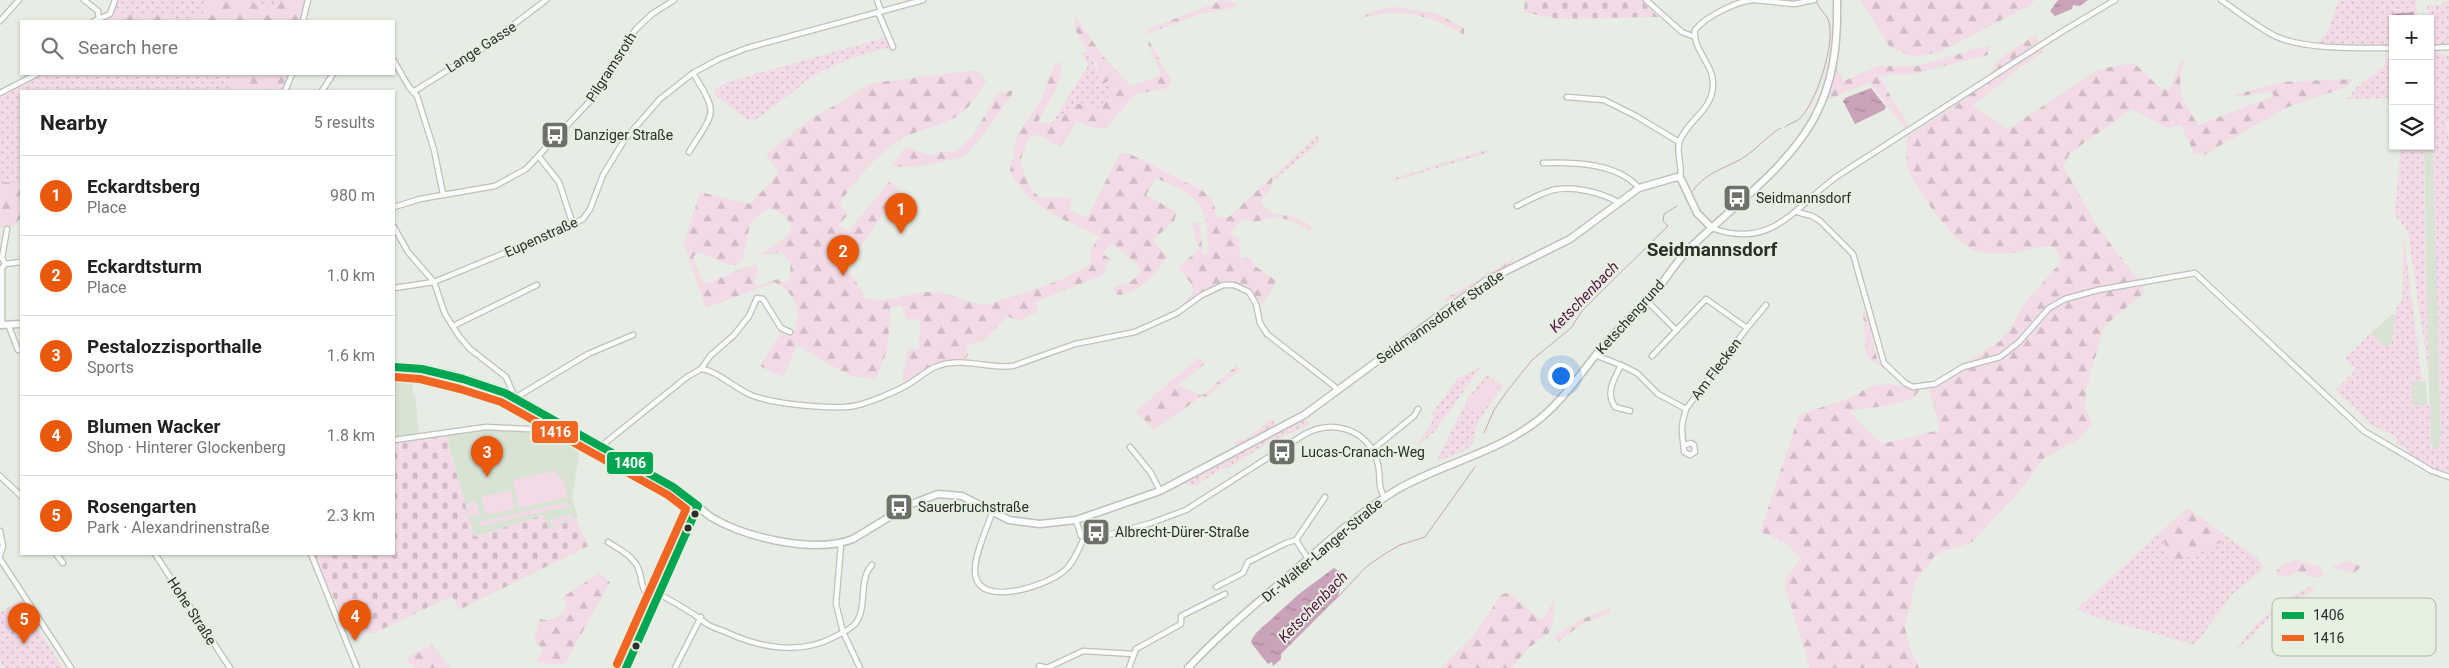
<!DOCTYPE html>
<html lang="en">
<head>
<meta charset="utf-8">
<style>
  :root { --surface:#fff; --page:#f6f6f6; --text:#222; --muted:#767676; --line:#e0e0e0; --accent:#ea580c }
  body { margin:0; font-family:Roboto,sans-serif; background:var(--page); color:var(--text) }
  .controls { position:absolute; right:15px; top:15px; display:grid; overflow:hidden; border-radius:0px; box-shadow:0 1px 4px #0004 }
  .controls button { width:45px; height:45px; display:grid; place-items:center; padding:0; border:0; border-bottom:1px solid var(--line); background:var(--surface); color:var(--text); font:25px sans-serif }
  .you { position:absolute; left:1560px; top:375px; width:18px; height:18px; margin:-12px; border:4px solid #fff; border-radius:50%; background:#1a73e8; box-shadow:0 0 0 8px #1a73e833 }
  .badge { display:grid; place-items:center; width:32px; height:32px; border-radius:50%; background:var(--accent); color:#fff; font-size:16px; font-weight:700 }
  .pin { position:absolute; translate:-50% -41px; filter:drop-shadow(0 1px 2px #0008) }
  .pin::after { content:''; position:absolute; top:26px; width:18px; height:15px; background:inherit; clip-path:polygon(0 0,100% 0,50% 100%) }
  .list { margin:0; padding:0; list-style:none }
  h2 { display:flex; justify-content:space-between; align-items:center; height:65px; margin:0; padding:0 20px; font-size:21px }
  h2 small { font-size:16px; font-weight:400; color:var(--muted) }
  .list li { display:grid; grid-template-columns:32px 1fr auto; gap:15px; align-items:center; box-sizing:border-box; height:80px; padding:0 20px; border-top:1px solid var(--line) }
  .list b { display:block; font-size:19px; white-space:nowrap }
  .list p { margin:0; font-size:16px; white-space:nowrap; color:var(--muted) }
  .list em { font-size:16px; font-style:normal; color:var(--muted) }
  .icon { flex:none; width:28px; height:28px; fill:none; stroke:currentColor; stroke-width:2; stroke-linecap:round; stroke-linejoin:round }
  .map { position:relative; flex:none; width:2449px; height:668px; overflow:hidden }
  .search { position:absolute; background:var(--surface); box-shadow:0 1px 4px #0004; left:20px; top:20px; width:375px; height:55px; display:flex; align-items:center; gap:12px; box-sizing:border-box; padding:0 18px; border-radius:0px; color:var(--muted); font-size:19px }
  .panel { position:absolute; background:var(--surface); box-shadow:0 1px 4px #0004; left:20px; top:90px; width:375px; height:465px; border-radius:0px }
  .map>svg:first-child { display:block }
  .built { fill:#d9e3d4 }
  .green { fill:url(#green-dots) }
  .forest { fill:url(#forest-firs); fill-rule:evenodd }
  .cemetery { fill:url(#cemetery-stones) }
  .pitch { fill:#f2dbe6 }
  .water { fill:url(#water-ripples) }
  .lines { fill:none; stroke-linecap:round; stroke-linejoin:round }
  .stream { stroke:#caa2b9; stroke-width:1 }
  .street-casing { stroke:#bdc1bb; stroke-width:7 }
  .secondary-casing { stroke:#bdc1bb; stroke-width:9 }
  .street { stroke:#fbfcfb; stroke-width:4.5 }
  .secondary { stroke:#fbfcfb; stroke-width:6 }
  .bus-1-casing { stroke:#e6f0e1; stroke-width:11 }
  .bus-2-casing { stroke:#e6f0e1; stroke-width:11 }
  .bus-1 { stroke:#00a651; stroke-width:8 }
  .bus-2 { stroke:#f26522; stroke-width:8 }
  .bus-dot { fill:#2b2f29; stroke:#e6f0e1; stroke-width:2 }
  .labels { text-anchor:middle; stroke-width:4; stroke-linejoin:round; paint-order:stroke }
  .street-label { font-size:14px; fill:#2b2f29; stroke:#e6f0e1 }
  .poi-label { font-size:14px; fill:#2b2f29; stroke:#e6f0e1; text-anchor:start }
  .water-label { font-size:15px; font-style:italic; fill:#570f42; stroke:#e6f0e1 }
  .district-label { font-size:19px; font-weight:bold; fill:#2b2f29; stroke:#e6f0e1 }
  .key { fill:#e6f0e1; stroke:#aeb6aa; stroke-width:1 }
  .key-label { font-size:14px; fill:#2b2f29 }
  .line-badge { stroke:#e6f0e1; stroke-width:2 }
  .badge-label { font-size:14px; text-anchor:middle; font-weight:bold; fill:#fff }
</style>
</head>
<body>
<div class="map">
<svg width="2449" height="668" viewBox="0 0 2449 668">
  <defs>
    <pattern id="green-dots" width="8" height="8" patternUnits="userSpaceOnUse" patternTransform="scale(1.25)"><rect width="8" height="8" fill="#f2dbe6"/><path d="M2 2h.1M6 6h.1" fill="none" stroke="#d0bcc5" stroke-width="1.8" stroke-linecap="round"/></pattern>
    <pattern id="forest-firs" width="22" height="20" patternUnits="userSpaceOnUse" patternTransform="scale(1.25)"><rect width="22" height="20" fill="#f2dbe6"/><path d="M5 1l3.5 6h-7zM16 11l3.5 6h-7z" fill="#d0bcc5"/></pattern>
    <pattern id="cemetery-stones" width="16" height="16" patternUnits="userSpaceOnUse" patternTransform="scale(1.25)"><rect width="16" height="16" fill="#f2dbe6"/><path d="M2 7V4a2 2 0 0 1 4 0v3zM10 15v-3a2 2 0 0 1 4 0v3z" fill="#d0bcc5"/></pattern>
    <pattern id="water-ripples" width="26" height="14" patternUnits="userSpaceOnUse" patternTransform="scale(1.25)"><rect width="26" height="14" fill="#caa2b9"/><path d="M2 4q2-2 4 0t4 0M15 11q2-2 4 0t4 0" fill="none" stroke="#a48496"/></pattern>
  </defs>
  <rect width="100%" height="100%" fill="#e7ece4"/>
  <g class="built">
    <path d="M2431,66l10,370 -3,13h-5l-3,-12 -6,-291h6z"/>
    <path d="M2391,315h5l-4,28 -7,5 -14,-15z"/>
    <path d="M394,377l19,1 -1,16 3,2 4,39 -25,3z"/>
    <path d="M2426,381l1,24h-15v-23z"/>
    <path d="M483,429l68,3 6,-2 24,12 -9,56 6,20 -29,11 -5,-13 -70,21 -28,-102z"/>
  </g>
  <g class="green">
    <path d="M117,0h188l-4,21h-199l13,-11z"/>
    <path d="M2339,0h77l1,19h-24v26l-75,-2 11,-14z"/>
    <path d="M2446,0h3v45l-19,1v-27h-2l-1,-14h14z"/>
    <path d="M886,37l4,7 -2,4c-21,4 -68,20 -84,35 -16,13 -32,25 -49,37l-6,1 -34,-26v-5l10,-7z"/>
    <path d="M2430,50l19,6v64l-3,4 3,16v333l-16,-5 -27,-15 1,-5 -8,-3 -3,1 1,-9 -24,-11 -37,-36 20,-21 -11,-10 26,-26 14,15 7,-5 4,-34 6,-9 2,-63 18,144 -10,1v23h18l1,41 2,3h5l3,-13z"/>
    <path d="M2393,51v47l-46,1 9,-11 27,-21z"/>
    <path d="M1087,52c8,12 12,19 12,34l11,-6 7,7 -18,21 -15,-5 -25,21 -7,-1 36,-57 -6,-13z"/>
    <path d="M41,74h248l-8,17h-260v127l-10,9h-11v-132z"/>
    <path d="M1317,136l2,3 -1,4 -46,39 1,-6z"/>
    <path d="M2401,146h22l6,231 -21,-145 -13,-17z"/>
    <path d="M1488,149l-1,4 -93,28 -2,-2z"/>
    <path d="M1481,367l-47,65 -18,15 17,-27 -1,-6 25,-35z"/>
    <path d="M1487,374l16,12 -25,36 -5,20 -7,8 -30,12 32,-64z"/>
    <path d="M1273,418l2,7 -39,22 -3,-4 16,-6z"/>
    <path d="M1305,419l5,5 -44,20 -36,23 -6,1 -30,18 -12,-3z"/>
    <path d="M2221,532l36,26 7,11 -30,23 -39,53 -103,-29 -15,-7 82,-76 6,10 3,15c21,-1 33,-6 52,-15z"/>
    <path d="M2311,586l3,2 -1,2 -43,27 -30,31h-2c18,-29 43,-46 73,-62z"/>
    <path d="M22,598l18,27 -3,3 26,40h-58l-5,-7v-48z"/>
  </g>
  <g class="forest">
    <path d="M206,0c12,0 25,0 37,0 11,1 21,11 34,5l1,-5h27l-4,21h-113l7,-6 5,3 8,-13z"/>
    <path d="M1223,0l13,3v4l-35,7 -55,20v-4z"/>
    <path d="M1860,0h175l-5,5 -90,47 -28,5 -23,-11z"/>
    <path d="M1394,7l41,6 29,15v7c-39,-23 -70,-28 -113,-14l26,-11z"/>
    <path d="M124,12h6l4,5 10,1 5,-5 20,1 6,7h-66z"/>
    <path d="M1075,16l28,40 28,30 30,-11 -13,-32 2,-1 22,40 -5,6 -30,6 -5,4 -27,31 -10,-1 -18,-7 -16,25 -13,-4 1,-2 -15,-6 -7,6 -7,23 10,24 9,10 32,1 -1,12 17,8 33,-65 10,1 73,37 9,8 6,19 11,-1 44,-41 -2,11 -11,15 11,11 24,4 19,10 -4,4 -18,-10 -14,-4 -24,5 -12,-3 -12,15 9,4 1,21 11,-1 4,8 22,15 -16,25c-19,-43 -56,-17 -82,4l14,-18 -1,-7 -13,-18 20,-18 -7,-25 7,-3 4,34 5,-1c1,-50 -8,-57 -52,-76l-10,17 31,17 -3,9 -21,19 14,17c-11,16 -29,38 -50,38l-4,-7 9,-5 3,3 16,-13 -4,-9 -24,-20 -11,9 9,7 -5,4 -1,10 -69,28 1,10 -19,9 -11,-5 -21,23 -20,7 2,9 -5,7 -30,3 -23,18 -8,-3 6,-31h11l1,-30 -13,1 -5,-14 -11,1 -4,43 -11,29 -24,-3 -33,-17 -22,-14 -14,32 -23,-11 21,-34 5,3 8,-2c7,-24 4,-37 -19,-51l-69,26 -22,-64 16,-52 50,12 29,-31 -13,-19 42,-33 64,-38 105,-13 9,11c-6,9 -12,21 -20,28 -18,18 -46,18 -66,31 -26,17 -44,39 -61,64l9,10 -9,11 9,7 42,-51 10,8 -52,75 -1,7 7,7 12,21c8,0 18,2 27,0 14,-3 27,-8 42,-7 19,1 34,13 52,13 35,-13 74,-21 105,-42l-2,-11 10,-16c-35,-15 -72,-29 -90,-65l7,-35 25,-38 12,-33 8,-3c-2,28 -12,36 -24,60l21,2 11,-18 14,-3 15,5 17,-21 -6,-7 -11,6c0,-7 0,-13 -2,-20 -8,-17 -25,-29 -22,-50zM768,208c14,4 20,8 24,22l-8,9 -26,16 23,-2 10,9 -2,19 -6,1 -5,-3 -21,7 -3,-4 4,-11 -3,-6 -12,3 -37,16 -3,-2 -10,-25 4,-4c17,2 25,13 40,12l6,-6 7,-36z"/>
    <path d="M2035,35l10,15 -23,16 -49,40 35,23 91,-60 35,-6 27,26 9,1 10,-29 4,1c-9,33 -2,35 14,63l76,-29 -4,-5 -33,6 -3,-2 48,-13 71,-3 -7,8 -61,21 -81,47 -10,-2 -13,-28 -14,3 -35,-19 -62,44 -7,13 34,60 42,55 6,11 -41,34 -18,64 -1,19 7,14 -12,16 -36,19 -24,33 -48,51 -36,12 -21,28 -10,46 7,25 7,15h-109l-25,-81 1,-10 15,-18 -16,-17 -25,-10 39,-117 53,-18 17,-10 20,-3 30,6c-6,18 -55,16 -70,22l32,32 59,-14 -11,-43 71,-46 13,-16 10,-20 38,-43c-1,-8 -4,-15 -13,-16 -11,0 -23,5 -34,7 -13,1 -26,0 -38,-2 -18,-3 -62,-63 -67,-81 -4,-12 -3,-23 -1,-34l55,-36 25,-24 10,-16z"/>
    <path d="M1990,45l-2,10 -75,19 -29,1 -5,2 30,49 -4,2 -36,-46 -44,19 11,-33 8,13 34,-15h38z"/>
    <path d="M229,74h60l-4,16 -4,1h-54l5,-8z"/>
    <path d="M1013,90l-2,6 -34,47 -14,14 -41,9 -31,1 14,-20 27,9 10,-5 13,1 18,-16 24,-42z"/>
    <path d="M21,179v39l-10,9h-10l-1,-40 5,-5 11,1z"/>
    <path d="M1512,259l2,4 -69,40v-4z"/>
    <path d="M1863,311l4,1 10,47 7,8 -1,2 -17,-14z"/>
    <path d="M1198,358l8,5 -28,22 24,11 35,-31 5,7h-5l-33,27 -2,-3 -48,34 -18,-19z"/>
    <path d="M2188,508l33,24 -1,11 -42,18 -10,-3 -3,-15 -6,-10z"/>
    <path d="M2296,560l23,6 6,9 -12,3 -14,-7 -13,6 -11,-3 5,-8z"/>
    <path d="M2345,561l16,5 -7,8 -22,-7z"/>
    <path d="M599,573l11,9 -46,83 -27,-3 6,-13 -9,-8 6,-22c12,3 20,-2 27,-12l-4,-10z"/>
    <path d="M1506,593l4,1 32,27 13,-22 -3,28 -4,7 -21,15 -15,19h-71l34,-34 26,-39z"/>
    <path d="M1609,608l3,4 -32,13 -22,17 -4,-6 26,-16z"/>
    <path d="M432,645l19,23h-37l-8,-10z"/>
  </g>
  <g class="cemetery">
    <path d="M1525,0h116l17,17 -99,2 -35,-7z"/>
    <path d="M446,435l28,102 70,-22 5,14 27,-10 12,27 -129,64 -7,-14 -80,38 -2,-2 -18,7 -38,-85h80v-111z"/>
  </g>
  <g class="pitch">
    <path d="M1487,378l12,8 -21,29 -11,-8z"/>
    <path d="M555,470l2,6 7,4 3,17 -48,11 -6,-28z"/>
    <path d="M511,490l4,19 -29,6 -4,-18z"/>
    <path d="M476,501l4,14 -10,2 -4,-14z"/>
    <path d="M567,502l1,4 -88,20 -1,-4z"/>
    <path d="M572,514l2,4 -22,8 -2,-5z"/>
  </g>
  <g class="water">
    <path d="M2058,0h30l-8,6 -7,-1 -1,4 -17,7 -5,-5z"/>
    <path d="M2414,12v7h-21v13l-1,-18z"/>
    <path d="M1871,88l15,19 -2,3 -29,14 -12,-23 2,-3z"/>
    <path d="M1334,568l6,4 2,7 -4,18 -57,57v5l-8,7 -1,-4 -4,2 -16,-20 -1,-3 5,-8 43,-39z"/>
  </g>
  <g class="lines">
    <g class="stream">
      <path d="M1785,127c4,-4 9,-4 13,-7 18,-14 39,-80 30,-101 -3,-6 -8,-9 -11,-16"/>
      <path d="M1693,191c13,-20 35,-23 53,-35 11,-8 20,-18 31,-26l4,-2"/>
      <path d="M1484,433l10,-23 11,-16 27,-34 39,-32 11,-17 22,-22 64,-63 -5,-5 1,-7 13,-8"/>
      <path d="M1338,597l28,-30 17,-12 17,-10 25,-8 50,-70"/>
    </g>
    <defs>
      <g id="street">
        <path d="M84,0l14,11 1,9"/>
        <path d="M877,0l4,11"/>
        <path d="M1646,0l36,32 13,5"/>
        <path d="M1754,0l40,4 20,-4"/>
        <path d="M2221,0c17,12 35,26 54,36 29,14 85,12 118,12"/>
        <path d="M878,12l15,35"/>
        <path d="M0,21l19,-21"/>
        <path d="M94,21l16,-7 5,-14"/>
        <path d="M303,21l5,-21"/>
        <path d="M2430,48l19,-1"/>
        <path d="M394,61l15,26 8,9 17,54 9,44"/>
        <path d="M285,91l7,-17"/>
        <path d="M322,91l11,-17"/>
        <path d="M413,92l70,-44 63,-48"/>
        <path d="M0,93l37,-19"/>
        <path d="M1567,97l37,3 32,16 43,26"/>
        <path d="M689,152c26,-42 30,-36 4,-79"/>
        <path d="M539,157l20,25 14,43"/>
        <path d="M1543,163c32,-1 74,0 96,25"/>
        <path d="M1680,178c3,-13 -5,-26 0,-38 9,-21 33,-30 33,-56 1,-19 -21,-35 -18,-54 10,-13 42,-29 58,-30"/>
        <path d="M1517,206c12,-6 24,-13 36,-16 19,-5 49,3 65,12"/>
        <path d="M394,207l26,-8 75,-13 31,-17 64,-68 46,-72 16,-15 22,-14"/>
        <path d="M1797,212l15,4 8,5 33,33 31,109 21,20 8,4 22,-3 28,-17 37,-10 19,-15 30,-34 16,-9 33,-9 97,-17 169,158 68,40 17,6"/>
        <path d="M394,227l14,25 26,30 11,32 14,22 11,13 36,28 9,21 73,-44 45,-19"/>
        <path d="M1712,228c61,23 84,-23 127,-53l224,-144 52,-31"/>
        <path d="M5,264l16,-2"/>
        <path d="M394,288l40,-6 134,-55 15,-8 7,-10 13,-34 22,-36 35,-40 33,-26 26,-14 28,-11 176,-48"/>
        <path d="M1646,300l30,30"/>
        <path d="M8,324l10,26"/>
        <path d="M2,325v-57l3,-4 -3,-6 5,-29"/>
        <path d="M453,326l84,-41"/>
        <path d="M1595,355l26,10c-7,15 -16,27 -6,42l15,4"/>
        <path d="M1652,356l54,-57 41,29"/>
        <path d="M1621,365l16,8 21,21 28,15c-7,23 -3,24 -2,43l6,3 5,-3 -1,-7 -3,-2 -6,2"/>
        <path d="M701,369c15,1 35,20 50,26 22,9 70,13 94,12 16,0 53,-16 67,-25 8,-5 16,-13 26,-16 24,-9 50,3 75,0l62,-22 60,-12 42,-19 25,-18 21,-10h11l15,7 7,12 4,19 7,11 67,52 3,5"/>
        <path d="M1686,409l61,-81 19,-23"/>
        <path d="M394,440l92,-13 61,3 6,-1 5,-6"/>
        <path d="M600,447l87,-70 14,-8 9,-13 24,-21 15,-19 8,-18 6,1 18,29 9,4"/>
        <path d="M1130,447l21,26 9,18"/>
        <path d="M1372,450l42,-34 4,-7"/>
        <path d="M0,476l21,20"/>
        <path d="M992,513c-5,15 -18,43 -17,59 2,38 73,13 89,-1 9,-7 15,-22 20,-33"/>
        <path d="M1076,520l5,16 9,4 61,-17 35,-13 119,-76c28,-15 62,-5 72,27 5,13 -1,25 8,37"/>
        <path d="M0,531l3,15 -3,10"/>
        <path d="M1296,540l12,19"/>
        <path d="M608,542c9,6 22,12 28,22 9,14 1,28 20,37"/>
        <path d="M841,544l-5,60 7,28 17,36"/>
        <path d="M56,554l7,9"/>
        <path d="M155,554l75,114"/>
        <path d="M311,554l46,114"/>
        <path d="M0,559l71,109"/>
        <path d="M1216,587l27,-14 5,-11 38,-19 10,-3 29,-43"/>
        <path d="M659,594c17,9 33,18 48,30 6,4 15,6 21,9 33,15 73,22 106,4 6,-3 15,-7 20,-12 15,-16 3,-44 18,-60"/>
        <path d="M1039,666l8,2 36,-17 50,3"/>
        <path d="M626,668l72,-162"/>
        <path d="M675,668l26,-51"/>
        <path d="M1129,668l7,-19 45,-25v-8l44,-22"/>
      </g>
      <g id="secondary">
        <path d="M0,325l21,-1"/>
        <path d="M394,367c36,1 76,11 110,26 28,12 53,29 79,45 29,17 60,32 90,49 14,8 25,21 38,30 35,21 104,37 142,22l56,-34 29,-11 24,2 47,24 31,4 36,-4 84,-29 144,-76 182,-134 84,-42 69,-51 38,-11 4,2 16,34 15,15"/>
        <path d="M1188,668c33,-36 71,-66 107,-98 33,-28 66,-59 103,-81 44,-25 94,-35 135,-65 25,-18 43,-44 62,-68 19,-24 42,-44 63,-68 10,-12 18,-26 30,-38 41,-41 94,-77 124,-128 22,-38 26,-80 25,-122"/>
      </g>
    </defs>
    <use href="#street" class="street-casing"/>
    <use href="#secondary" class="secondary-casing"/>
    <use href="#street" class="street"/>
    <use href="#secondary" class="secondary"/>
    <defs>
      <path id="bus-1" d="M394,367l28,2 41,10 42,14 168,94 25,19 -72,162"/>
      <path id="bus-2" d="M394,377l26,2 40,10 41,13 167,93 18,14 -69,155"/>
    </defs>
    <use href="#bus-1" class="bus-1-casing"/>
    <use href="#bus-2" class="bus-2-casing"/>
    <use href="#bus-1" class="bus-1"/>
    <use href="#bus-2" class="bus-2"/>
  </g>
  <defs>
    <symbol id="bus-square" viewBox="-11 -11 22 22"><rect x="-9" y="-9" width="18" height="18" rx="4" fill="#6d716a" stroke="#e6f0e1"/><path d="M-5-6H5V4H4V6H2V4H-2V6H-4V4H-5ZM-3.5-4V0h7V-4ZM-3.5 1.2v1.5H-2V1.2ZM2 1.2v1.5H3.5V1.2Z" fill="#fff"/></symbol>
  </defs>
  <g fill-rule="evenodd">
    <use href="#bus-square" x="539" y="119" width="32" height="32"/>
    <use href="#bus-square" x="1721" y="182" width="32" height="32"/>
    <use href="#bus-square" x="1266" y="436" width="32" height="32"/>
    <use href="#bus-square" x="883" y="491" width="32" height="32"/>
    <use href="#bus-square" x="1080" y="516" width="32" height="32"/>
  </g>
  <g class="bus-dot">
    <circle cx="695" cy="514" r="4.5"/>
    <circle cx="688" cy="528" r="4.5"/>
    <circle cx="636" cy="646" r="4.5"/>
  </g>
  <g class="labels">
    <g class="street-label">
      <text transform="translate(481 47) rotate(-33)" y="5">Lange Gasse</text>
      <text transform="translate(611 67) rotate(-57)" y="5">Pilgramsroth</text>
      <text transform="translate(541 237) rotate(-24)" y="5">Eupenstraße</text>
      <text transform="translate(1440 317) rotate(-35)" y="5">Seidmannsdorfer Straße</text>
      <text transform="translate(1630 317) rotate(-48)" y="5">Ketschengrund</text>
      <text transform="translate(1716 369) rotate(-53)" y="5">Am Flecken</text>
      <text transform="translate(1322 550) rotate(-40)" y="5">Dr.-Walter-Langer-Straße</text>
      <text transform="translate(192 611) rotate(57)" y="5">Hohe Straße</text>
    </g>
    <g class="poi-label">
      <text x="574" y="140">Danziger Straße</text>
      <text x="1756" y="203">Seidmannsdorf</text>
      <text x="1301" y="457">Lucas-Cranach-Weg</text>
      <text x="918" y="512">Sauerbruchstraße</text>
      <text x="1115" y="537">Albrecht-Dürer-Straße</text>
    </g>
    <g class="water-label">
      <text transform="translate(1584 297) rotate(-46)" y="5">Ketschenbach</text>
      <text transform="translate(1313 607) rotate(-46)" y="5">Ketschenbach</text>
    </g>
    <g class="district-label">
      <text x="1712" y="256">Seidmannsdorf</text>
    </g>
  </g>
  <rect x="2272" y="598" width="164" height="58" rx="8" class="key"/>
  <rect x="2282" y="612" width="22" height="7" fill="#00a651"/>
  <rect x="2282" y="635" width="22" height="6" fill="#f26522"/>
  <g class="key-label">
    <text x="2313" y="620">1406</text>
    <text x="2313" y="643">1416</text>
  </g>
  <g class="line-badge">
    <rect x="531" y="420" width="48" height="24" rx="5" fill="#f26522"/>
    <rect x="606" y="451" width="48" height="24" rx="5" fill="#00a651"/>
  </g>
  <g class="badge-label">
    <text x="555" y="437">1416</text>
    <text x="630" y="468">1406</text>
  </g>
</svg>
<div class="controls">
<button>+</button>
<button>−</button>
<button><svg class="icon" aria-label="layers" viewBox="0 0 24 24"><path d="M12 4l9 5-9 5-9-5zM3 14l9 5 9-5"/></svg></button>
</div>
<div class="you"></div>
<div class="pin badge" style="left:901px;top:234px">1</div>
<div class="pin badge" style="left:843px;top:276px">2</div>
<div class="pin badge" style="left:487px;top:477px">3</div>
<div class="pin badge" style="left:355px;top:641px">4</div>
<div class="pin badge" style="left:24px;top:644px">5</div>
<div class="search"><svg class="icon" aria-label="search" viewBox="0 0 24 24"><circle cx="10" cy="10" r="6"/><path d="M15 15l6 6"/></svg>Search here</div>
<section class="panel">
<h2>Nearby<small>5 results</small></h2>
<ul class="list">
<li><span class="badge">1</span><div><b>Eckardtsberg</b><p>Place</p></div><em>980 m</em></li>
<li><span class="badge">2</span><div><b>Eckardtsturm</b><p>Place</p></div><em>1.0 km</em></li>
<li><span class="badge">3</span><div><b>Pestalozzisporthalle</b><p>Sports</p></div><em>1.6 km</em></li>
<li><span class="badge">4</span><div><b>Blumen Wacker</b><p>Shop · Hinterer Glockenberg</p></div><em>1.8 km</em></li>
<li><span class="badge">5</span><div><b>Rosengarten</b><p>Park · Alexandrinenstraße</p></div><em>2.3 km</em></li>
</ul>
</section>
</div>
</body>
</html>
